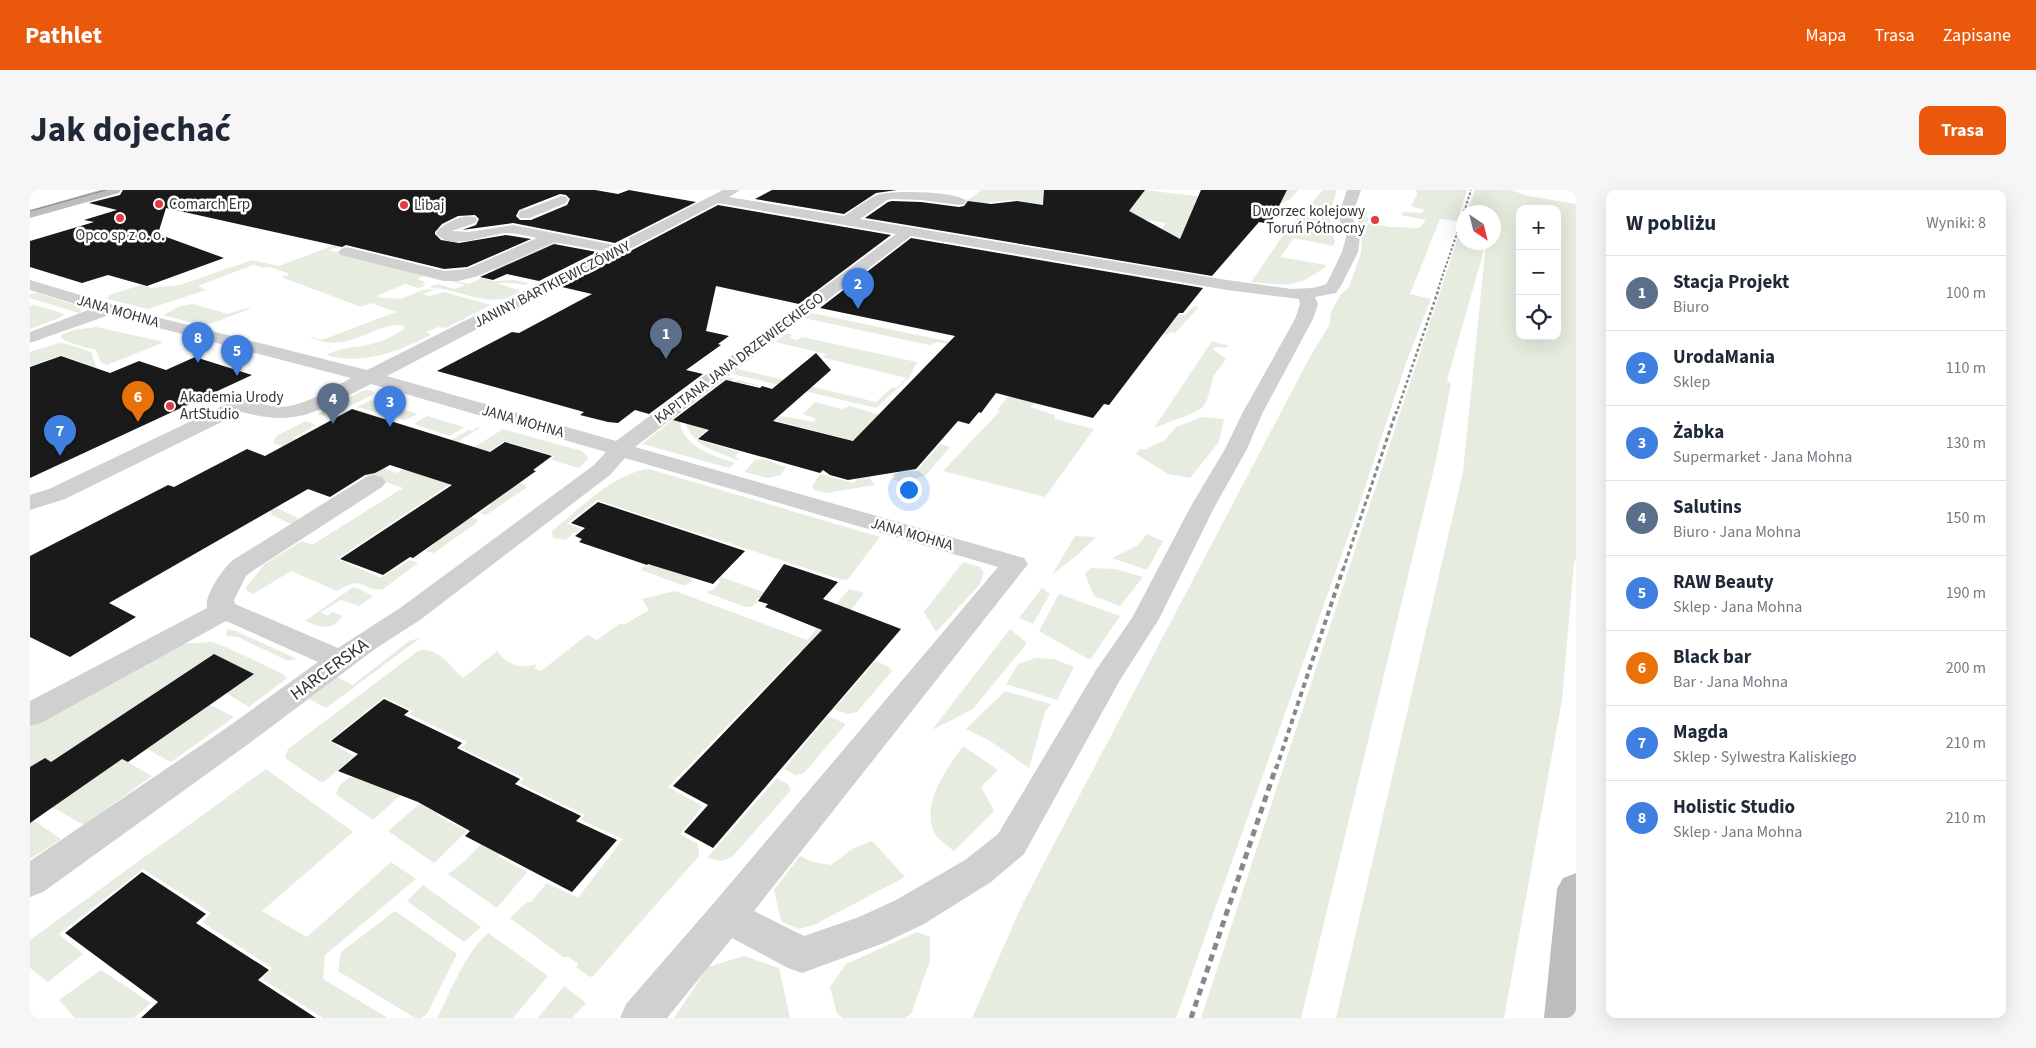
<!DOCTYPE html>
<html lang="pl">
<head>
<meta charset="utf-8">
<style>
  :root { --surface:#fff; --page:#f6f6f7; --text:#1f2937; --muted:#747a83; --line:#e0e1e3; --accent:#ea580c }
  body { margin:0; font-family:"Source Sans 3",sans-serif; background:var(--page); color:var(--text) }
  .controls { position:absolute; right:15px; top:15px; display:grid; overflow:hidden; border-radius:10px; box-shadow:0 5px 20px #0002 }
  .controls button { width:45px; height:45px; display:grid; place-items:center; padding:0; border:0; border-bottom:1px solid var(--line); background:var(--surface); color:var(--text); font:25px sans-serif }
  .compass { position:absolute; left:1426px; top:15px; width:45px; height:45px; border-radius:50%; background:var(--surface); box-shadow:0 5px 20px #0002; rotate:145deg }
  .you { position:absolute; left:878px; top:299px; width:18px; height:18px; margin:-12px; border:4px solid #fff; border-radius:50%; background:#1a73e8; box-shadow:0 0 0 8px #1a73e833 }
  .badge { display:grid; place-items:center; width:32px; height:32px; border-radius:50%; background:var(--accent); color:#fff; font-size:16px; font-weight:700 }
  .pin { position:absolute; translate:-50% -41px; filter:drop-shadow(0 1px 2px #0008) }
  .pin::after { content:''; position:absolute; top:26px; width:18px; height:15px; background:inherit; clip-path:polygon(0 0,100% 0,50% 100%) }
  .list { margin:0; padding:0; list-style:none }
  h2 { display:flex; justify-content:space-between; align-items:center; height:65px; margin:0; padding:0 20px; font-size:21px }
  h2 small { font-size:16px; font-weight:400; color:var(--muted) }
  .list li { display:grid; grid-template-columns:32px 1fr auto; gap:15px; align-items:center; box-sizing:border-box; height:75px; padding:0 20px; border-top:1px solid var(--line) }
  .list b { display:block; font-size:19px; white-space:nowrap }
  .list p { margin:0; font-size:16px; white-space:nowrap; color:var(--muted) }
  .list em { font-size:16px; font-style:normal; color:var(--muted) }
  .icon { flex:none; width:28px; height:28px; fill:none; stroke:currentColor; stroke-width:2; stroke-linecap:round; stroke-linejoin:round }
  .map { position:relative; flex:none; width:1546px; height:828px; overflow:hidden; border-radius:10px }
  header { display:flex; align-items:center; gap:30px; box-sizing:border-box; height:70px; padding:0 25px; background:var(--accent); color:#fff }
  header strong { font-size:24px }
  nav { display:flex; gap:28px; margin-inline-start:auto; font-size:18px }
  .intro { display:flex; align-items:center; justify-content:space-between; box-sizing:border-box; height:120px; padding:0 30px }
  h1 { margin:0; font-size:35px }
  .button { padding:12px 22px; border-radius:10px; background:var(--accent); color:#fff; font-size:18px; font-weight:700 }
  main { display:flex; gap:30px; padding:0 30px }
  aside { flex:1; background:var(--surface); border-radius:10px; box-shadow:0 5px 20px #0002 }
  .map>svg:first-child { display:block }
  .green { fill:#e6ecdf; fill-rule:evenodd }
  .building { fill:#1a1a1a; fill-rule:evenodd }
  .lines { fill:none; stroke-linecap:round; stroke-linejoin:round }
  .street { fill:#d0d0d0; fill-rule:evenodd }
  .secondary { fill:#bdbdbd; fill-rule:evenodd }
  .tram { stroke:#888; stroke-width:1 }
  .rail-far4 { stroke:#888; stroke-width:2; stroke-dasharray:2.5 2; stroke-linecap:butt }
  .rail-far3 { stroke:#888; stroke-width:2.5; stroke-dasharray:3 2.5; stroke-linecap:butt }
  .rail-far2 { stroke:#888; stroke-width:3; stroke-dasharray:4.5 3; stroke-linecap:butt }
  .rail-far1 { stroke:#888; stroke-width:4; stroke-dasharray:5.5 4; stroke-linecap:butt }
  .rail { stroke:#888; stroke-width:5; stroke-dasharray:7 5; stroke-linecap:butt }
  .poi-dot { fill:#e63946; stroke:#fff; stroke-width:2 }
  .labels { text-anchor:middle; stroke-width:5; stroke-linejoin:round; paint-order:stroke }
  .far-poi-label { font-size:15px; fill:#333; stroke:#fff; text-anchor:start }
  .far-street-label { font-size:15px; fill:#333; stroke:#fff }
  .street-label { font-size:18px; fill:#333; stroke:#fff }
</style>
</head>
<body>
<header>
<strong>Pathlet</strong>
<nav><a>Mapa</a><a>Trasa</a><a>Zapisane</a></nav>
</header>
<div class="intro"><h1>Jak dojechać</h1><a class="button">Trasa</a></div>
<main>
<div class="map">
<svg width="1546" height="828" viewBox="0 0 1546 828">
  <rect width="100%" height="100%" fill="#fff"/>
  <g class="green">
    <path d="M951,0h163l61,7 33,-7 47,4 3,-4h10l-8,9 -15,7 -131,50 22,-33 -153,-23 -47,5 -5,-4 9,-2z"/>
    <path d="M1293,0h14l-8,26 6,26 -2,4 -39,-8 -14,19 47,8c-29,24 -40,20 -76,17l33,-48z"/>
    <path d="M1386,0h51l-10,31 -17,-2 -30,75 21,5 -24,61 -50,152 -181,506h-204l50,-113 289,-550 18,-29 2,-14 10,-18 8,-7 12,-34 1,-17 -7,-24h13l-3,5 4,1 -2,5 24,4 28,1 7,-8 -25,-5 2,-3 19,1 2,-3 -13,-4 6,-11z"/>
    <path d="M1445,0h35l18,6 48,8v354l-2,4 -12,138 -58,318h-168l127,-546 23,-229 -39,137 4,4 -15,76 -135,558h-100l262,-796 1,20h30v-30h-27zM1490,19h37v127h-37z"/>
    <path d="M436,6l56,13 5,1 -1,2 -79,-1 -9,17 1,2 -19,7 27,6 10,-4 4,1 -17,7 -93,-3 -23,6 141,34 27,-13 -3,-2 61,-28 45,8 -39,-7 -78,36 11,3 21,-1 15,3 -3,2 -23,-3 4,1h-10l23,8c-6,3 -12,8 -18,8 -24,4 -48,-11 -71,-11v-2l7,-2 16,5 11,-4 -38,-10 -10,4 9,3 -4,2 4,2 -8,2 -13,-4 -28,12c8,4 16,1 24,3l21,-9 13,-1 -12,5 7,2 14,-4 47,13 -45,23 -7,-1 -13,5 5,3c-32,16 -68,31 -104,20 13,-8 27,-7 41,-10 13,-3 26,-9 36,-16v-3c-24,-8 -58,32 -95,10l13,4 74,-28 -25,-9 -10,4 -80,-30 9,-3 -20,-7 -6,1 -11,-3 -55,21 8,4 -58,19 -41,-10 2,-4 32,-10 10,3 29,-3 72,-25 27,6z"/>
    <path d="M836,83l167,31 58,8 34,-38 14,2 -23,23 69,16 9,-9 5,1 -24,26 -5,-1 -2,3 -26,-6 -112,78 25,8v4l39,10 -49,68 -102,-26 57,-60 -3,-1 39,-47 -98,-21 -9,3 -125,-27 8,-5 230,48 -4,-53 -175,-34z"/>
    <path d="M8,103l40,13 3,5 -2,2 -49,-15v-4z"/>
    <path d="M163,114l35,10 15,-5 9,-1 -48,18 -41,-11 17,-9z"/>
    <path d="M5,115l27,8 2,1 -2,3 -32,12v-23z"/>
    <path d="M66,137l64,14 2,2 -55,22 -6,-2 -5,-13c-8,-2 -31,-8 -35,-12v-3l12,-5z"/>
    <path d="M757,143l5,2 -3,3 8,2 5,-3 115,25 -8,16 -33,30 -143,-34 5,-5 138,33 16,-15 4,1 10,-10 -93,-23 10,2 3,-3 -51,-12z"/>
    <path d="M1182,151l17,5 -5,2 -8,-1 -3,2 13,10 -12,16 -7,25 -5,8 -9,5 -39,15z"/>
    <path d="M29,153l9,1 23,8 6,17 -31,3 21,-8 -26,-9 -31,11v-14z"/>
    <path d="M698,187l6,2 -54,44c3,23 35,34 55,40l-6,5 -87,-24z"/>
    <path d="M708,190l23,6 -19,-3 -53,42 18,5 -11,9 43,13 -4,5 4,2 -2,1c-22,-9 -45,-14 -52,-39z"/>
    <path d="M340,200l4,2v2l-46,23 -10,-3 44,-23z"/>
    <path d="M341,210l47,14 -13,6 -48,-13z"/>
    <path d="M785,212l27,7 8,-3 33,10 -19,22 -13,2 -77,-20 7,-4 33,6 2,-3 -13,-5z"/>
    <path d="M397,226l37,11 -14,9 -36,-12z"/>
    <path d="M1172,227l22,2 -5,23 -29,36 -22,-4 -32,-20 4,-5h6l19,-9 11,-13z"/>
    <path d="M276,231l10,4 -23,13 104,35 71,-43 4,1 6,-4 2,1 -63,39 17,6 69,-44 79,22 6,6 -1,3 -8,8 -29,-9 5,-3 -51,-15 -38,26 7,2 -136,90 44,19 29,-18 8,3 -35,26c-20,4 -18,-16 -46,2l-46,-20 -38,23 -7,-4v-3l19,-23 37,-23 10,4 91,-57 -130,-45 3,-7z"/>
    <path d="M910,254l10,3 -25,29 -24,6 -8,-3 3,-1 -4,-4c8,-1 14,-4 24,-2z"/>
    <path d="M733,269l23,8 -5,8 -13,3 -24,-6 11,-12z"/>
    <path d="M619,279l231,68 -32,42 -6,1 -245,-80 -30,24 15,5 -6,4 -2,-1 -8,8 -13,-2 -1,-7c26,-21 63,-59 97,-62z"/>
    <path d="M790,284l33,9 5,-4 11,-2 6,8 -48,8 -13,-3 -2,-4z"/>
    <path d="M488,293l7,2 1,3 -40,27 -6,-2 11,-8 -2,-1z"/>
    <path d="M221,306l45,21 2,2 -5,6 -23,-11 2,-2 -36,-13z"/>
    <path d="M443,328l4,2 1,2 -44,31 -9,-2 10,-7 -1,-2 33,-23z"/>
    <path d="M1117,344l16,7 -16,29 -35,-12 25,-12z"/>
    <path d="M1045,346l21,1 -19,18 -25,20z"/>
    <path d="M626,369l39,16 -5,3 3,2 -7,5h-4l-41,-15 3,-4 3,1z"/>
    <path d="M933,372l17,5 4,6 -4,11 -44,48 -12,-20z"/>
    <path d="M1061,378l24,1 28,8 -23,29 -26,-10 -9,-22z"/>
    <path d="M691,387l45,16 -5,5h-3l-3,3 3,1 -7,5h-5l-39,-14 2,-3 3,1 9,-10 -3,-1z"/>
    <path d="M322,398h5l16,8 -14,10 -18,-6 -20,12 6,4 5,-4 11,4c-12,16 -22,11 -38,5z"/>
    <path d="M1012,398l8,6 -17,30 -14,-6z"/>
    <path d="M819,399l15,4 -49,64 -15,-6 -132,136 35,19 -23,28 18,10 1,12 -106,120 -3,1 -14,-10 3,-3 -11,-7h-5l-53,-39 17,-16h4l16,-19 31,15 45,-59 -42,-19 4,-5 -66,-32 5,-5 -63,-30 6,-6 -58,-28 4,-3 -29,-14 -55,44 25,15 -29,25 -5,1 -35,-24 3,-9 130,-98c19,-6 32,15 45,27l34,-27c11,14 23,19 40,13l-3,4 7,3 46,-36 10,5 22,-16h6l24,-14 -7,-11 33,-8 132,49z"/>
    <path d="M1029,404l61,22 -30,44 -51,-29z"/>
    <path d="M197,439l9,2 61,28 -9,2 -50,-24 -12,-1z"/>
    <path d="M980,439l17,14 -54,66 -41,21z"/>
    <path d="M390,448l-94,70 -17,-9 28,-22 16,8 56,-44z"/>
    <path d="M182,452l14,5 57,27 4,4 -38,29 -23,-14 28,-19 -41,-20 -162,108 -7,-4 -14,9v-44l149,-79z"/>
    <path d="M1006,468l18,1 20,8 -17,33 -51,-16 12,-20z"/>
    <path d="M846,471l13,6 3,4 -35,41 -10,2 -13,-5z"/>
    <path d="M975,501l46,13 -6,8 -16,56 -39,-27 -24,-12z"/>
    <path d="M180,515l24,12 -63,45 -24,-13z"/>
    <path d="M798,526l16,7 1,2 -41,48 -8,2 -12,-6z"/>
    <path d="M933,556l35,24 -17,17 13,24 -40,40c-6,-5 -17,-12 -20,-19 -13,-30 13,-63 29,-86z"/>
    <path d="M92,569l30,17 -68,49 -32,-18z"/>
    <path d="M341,573l35,27 -33,30 -35,-24 -2,-3 5,-9 9,-7 2,1z"/>
    <path d="M236,579l87,63 -91,79 45,26 84,-75 25,17 -91,76 -2,24 65,39h-65l-61,-39 10,-11 -70,-46 9,-9 -68,-44 -84,65 24,20 -35,28 -18,-14v-28z"/>
    <path d="M747,588l11,6 3,6 -59,67 -11,4 -14,-3z"/>
    <path d="M394,610l18,9 -6,6 31,16 -33,32 -46,-32z"/>
    <path d="M0,628l31,21 -31,20z"/>
    <path d="M454,651l19,8 -5,7 29,16 -30,36 -49,-34 16,-12z"/>
    <path d="M842,651l33,36 -91,48 -16,4 -17,-8 -7,-31 26,-34 13,6 18,3 21,-16z"/>
    <path d="M393,695l58,42 -17,15 -57,-41z"/>
    <path d="M365,721l62,43 -30,60 -6,4h-6l-77,-47 3,-19z"/>
    <path d="M887,742l13,5v24l-19,53 -6,4h-62l-6,-4 -7,-27 16,-23z"/>
    <path d="M458,743l60,43 -35,42h-76c15,-29 27,-63 51,-85z"/>
    <path d="M714,766l35,12 11,50h-116l34,-51z"/>
    <path d="M71,780l50,33 -17,15h-59l-16,-18z"/>
    <path d="M534,796l22,17 -14,15h-34z"/>
  </g>
  <g class="building">
    <path d="M93,0h472l23,4 11,-4 67,12 -81,41 -102,-20 -51,7 14,-5 3,-6 -4,-4 -17,1 -16,8 -7,8v2l6,6 18,3 47,-8 25,4 -64,28 -23,2 -98,-24 -4,2 -176,-39 -8,26 66,24 -77,28 -39,-11 -26,8 -52,-16v-26l64,-19 -10,-2 33,-10 -28,-7 31,-8zM530,4l6,1 4,4 -3,6 -36,15h-11l-4,-4 3,-6z"/>
    <path d="M742,0h125l-21,3 -32,21 -89,-15z"/>
    <path d="M1014,0h101l-16,21 51,28 21,-49h86l-17,34 -11,-2 -47,54 -347,-58 23,-16 4,-1 29,1 38,5 5,-1 4,-5 23,3 26,-3 26,4z"/>
    <path d="M688,15l173,30 -92,69 -83,-18 -10,45 23,5 -11,8 3,1 -35,25 17,4 -54,40 -14,-4 -17,13 -10,-1 -28,-7 4,-3 -147,-41 75,-39 7,1 73,-39 -30,-7z"/>
    <path d="M881,48l292,50 -20,25h-4l-70,92 -5,-1 -11,14 -97,-25 -15,20 -2,-1 -10,12 -11,-3 -42,48 -68,11 -18,-5 -7,-5 -3,3 -122,-34 11,-9 -36,-10 53,-40 34,8 2,-2 10,3 44,-36 15,17 -58,51 80,20 102,-105 -135,-28z"/>
    <path d="M524,54l43,8 -58,29 -32,-7 -14,6 -13,-3z"/>
    <path d="M31,166l49,17 29,-12 27,9 29,-13 57,18 -222,103v-111z"/>
    <path d="M322,219l138,43 15,-10 47,14 -19,14 3,1 -76,54 -47,33 -3,-1 -27,18 -43,-16 112,-74 -62,-20 -15,8 -10,2 -35,22 -22,-8 -199,114 27,14 -66,40 -40,-20v-81l138,-71 6,2 73,-38 18,7z"/>
    <path d="M568,312l147,49 -32,33 -65,-20 -1,1 -68,-23 3,-3 -7,-3 10,-8 -14,-5z"/>
    <path d="M754,374l54,18 -15,17 78,30 -188,219 -29,-16 24,-27 -35,-19 149,-156 -57,-23 3,-3 -10,-3z"/>
    <path d="M184,464l40,20 -126,88 -6,-3 -92,64v-56l15,-9 6,4z"/>
    <path d="M354,509l25,12 -5,4 58,28 -5,5 63,31 -5,5 66,32 -5,5 41,19 -45,52 -107,-56 5,-5 -52,-29 -80,-31 20,-17 -27,-13z"/>
    <path d="M112,682l64,42 -10,9 73,47 -11,10 58,38h-175l17,-16 -93,-69z"/>
  </g>
  <g class="lines">
    <g class="street">
      <path d="M693,0h17l-11,7 115,19c11,-7 22,-16 33,-21 13,-5 81,-4 89,6l-2,3 -5,1 -38,-5 -29,-1 -5,1 -27,19 367,61 65,9 20,-1 12,-3 3,-2 15,-31 4,-15 -8,-21 9,-26h14l-9,26 8,21 -2,15 -16,32 -6,9 -21,4 3,7 -5,15 -50,93 -16,37 -32,57 -56,113 -39,61 -96,174 -33,28 -67,42 -40,19 -82,30 -14,-5 -56,-30 -65,80h-47l6,-14 87,-100 285,-337 -373,-109 -15,17 -190,145 -45,29 -128,96 -204,147 -13,5v-36l195,-132 93,-67 -92,-41 -185,102 -11,3v-25l177,-93c-3,-12 16,-40 26,-48l133,-83 8,-2 8,2 4,5 -4,5 -131,85 -5,4 -12,24 1,4 103,44 62,-40 194,-143 12,-13 -235,-68c-51,25 -70,44 -129,28l-177,87 -35,11v-15l19,-6 184,-88c15,-4 30,5 46,6 25,0 50,-18 72,-29l-242,-63 -79,28v-11l61,-23 -61,-19v-10l114,34 223,56 236,-119 -49,-9 -76,34 -19,5h-15l-103,-26 -3,-3 3,-3 5,-2 98,24 23,-2 70,-31c-10,-2 -20,-5 -31,-5 -18,1 -57,19 -70,0 7,-10 26,-19 39,-16l2,3 -2,3 -23,8 17,1 44,-7 102,20zM688,13l178,31 -280,207 -229,-65zM881,46l316,54 72,9 1,5 -5,15 -52,93 -18,37 -34,57 -59,112 -36,52 -98,164 -33,26 -69,40 -37,17 -55,19 -50,-25 274,-347 -4,-6 -389,-111z"/>
      <path d="M531,6l5,1 2,3 -2,3 -36,15h-10l-2,-3 2,-3z"/>
    </g>
    <g class="secondary">
      <path d="M70,0h21l-2,3 -89,25v-8z"/>
      <path d="M1546,683v145h-32l13,-129 6,-11z"/>
    </g>
    <path class="tram" d="M0,21l76,-21"/>
    <g class="rail-far4">
      <path d="M1434,22l7,-22"/>
      <path d="M1408,99l26,-76"/>
    </g>
    <path class="rail-far3" d="M1366,224l43,-126"/>
    <path class="rail-far2" d="M1313,380l53,-158"/>
    <path class="rail-far1" d="M1246,579l67,-200"/>
    <path class="rail" d="M1161,828l85,-251"/>
  </g>
  <g class="poi-dot">
    <circle cx="129" cy="14" r="5"/>
    <circle cx="374" cy="15" r="5"/>
    <circle cx="90" cy="28" r="5"/>
    <circle cx="1345" cy="30" r="5"/>
    <circle cx="140" cy="216" r="5"/>
  </g>
  <g class="labels">
    <g class="far-poi-label">
      <text x="139" y="19">Comarch Erp</text>
      <text x="384" y="20">Libaj</text>
      <text x="1335" y="26" text-anchor="end">Dworzec kolejowy<tspan x="1335" dy="17">Toruń Północny</tspan></text>
      <text x="90" y="50" text-anchor="middle">Opco sp z o. o.</text>
      <text x="150" y="212">Akademia Urody<tspan x="150" dy="17">ArtStudio</tspan></text>
    </g>
    <g class="far-street-label">
      <text transform="translate(522 94) rotate(-27)" y="5">JANINY BARTKIEWICZÓWNY</text>
      <text transform="translate(88 121) rotate(16)" y="5">JANA MOHNA</text>
      <text transform="translate(709 168) rotate(-37)" y="5">KAPITANA JANA DRZEWIECKIEGO</text>
      <text transform="translate(493 231) rotate(16)" y="5">JANA MOHNA</text>
      <text transform="translate(882 344) rotate(16)" y="5">JANA MOHNA</text>
    </g>
    <g class="street-label">
      <text transform="translate(299 479) rotate(-36)" y="6">HARCERSKA</text>
    </g>
  </g>
</svg>
<div class="controls">
<button>+</button>
<button>−</button>
<button><svg class="icon" aria-label="locate" viewBox="0 0 24 24"><circle cx="12" cy="12" r="6"/><path d="M12 2v4M12 18v4M2 12h4M18 12h4"/></svg></button>
</div>
<svg class="compass" viewBox="-18 -18 36 36"><path d="M0-13l5 13h-10z" fill="#e53935"/><path d="M0 13l5-13h-10z" fill="#747a83"/></svg>
<div class="you"></div>
<div class="pin badge" style="left:636px;top:169px;background:#5c6f8a">1</div>
<div class="pin badge" style="left:828px;top:119px;background:#3f7fe0">2</div>
<div class="pin badge" style="left:360px;top:237px;background:#3f7fe0">3</div>
<div class="pin badge" style="left:303px;top:234px;background:#5c6f8a">4</div>
<div class="pin badge" style="left:207px;top:186px;background:#3f7fe0">5</div>
<div class="pin badge" style="left:108px;top:232px;background:#e8710a">6</div>
<div class="pin badge" style="left:30px;top:266px;background:#3f7fe0">7</div>
<div class="pin badge" style="left:168px;top:173px;background:#3f7fe0">8</div>
</div>
<aside>
<h2>W pobliżu<small>Wyniki: 8</small></h2>
<ul class="list">
<li><span class="badge" style="background:#5c6f8a">1</span><div><b>Stacja Projekt</b><p>Biuro</p></div><em>100 m</em></li>
<li><span class="badge" style="background:#3f7fe0">2</span><div><b>UrodaMania</b><p>Sklep</p></div><em>110 m</em></li>
<li><span class="badge" style="background:#3f7fe0">3</span><div><b>Żabka</b><p>Supermarket · Jana Mohna</p></div><em>130 m</em></li>
<li><span class="badge" style="background:#5c6f8a">4</span><div><b>Salutins</b><p>Biuro · Jana Mohna</p></div><em>150 m</em></li>
<li><span class="badge" style="background:#3f7fe0">5</span><div><b>RAW Beauty</b><p>Sklep · Jana Mohna</p></div><em>190 m</em></li>
<li><span class="badge" style="background:#e8710a">6</span><div><b>Black bar</b><p>Bar · Jana Mohna</p></div><em>200 m</em></li>
<li><span class="badge" style="background:#3f7fe0">7</span><div><b>Magda</b><p>Sklep · Sylwestra Kaliskiego</p></div><em>210 m</em></li>
<li><span class="badge" style="background:#3f7fe0">8</span><div><b>Holistic Studio</b><p>Sklep · Jana Mohna</p></div><em>210 m</em></li>
</ul>
</aside>
</main>
</body>
</html>
